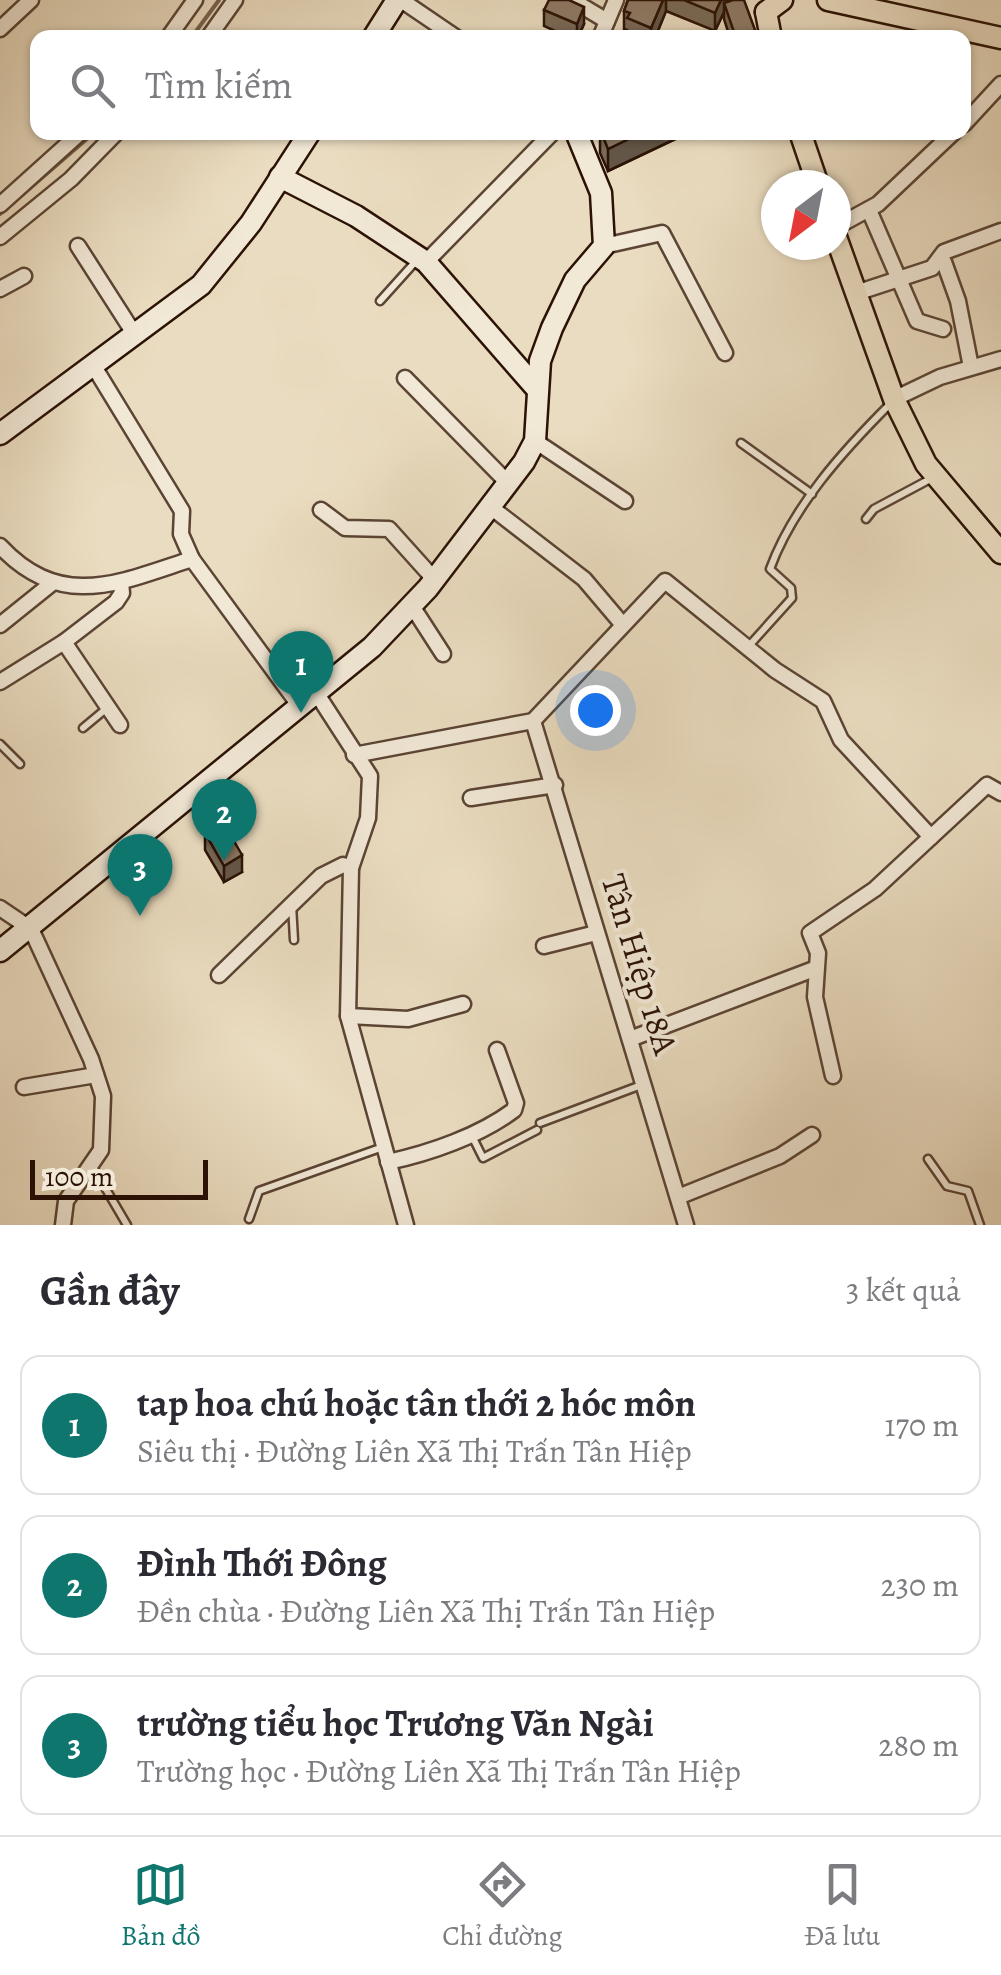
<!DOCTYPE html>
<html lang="vi">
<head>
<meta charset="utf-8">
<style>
  :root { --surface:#fff; --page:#f7f7f7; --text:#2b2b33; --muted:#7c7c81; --line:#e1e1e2; --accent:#0f766e }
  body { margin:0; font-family:Alegreya,serif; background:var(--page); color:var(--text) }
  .compass { position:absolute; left:761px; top:170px; width:90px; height:90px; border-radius:50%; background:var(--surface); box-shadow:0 2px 8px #0004; rotate:212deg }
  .scale { position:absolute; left:30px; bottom:25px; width:178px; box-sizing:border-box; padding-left:10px; border:5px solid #2b1205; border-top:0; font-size:28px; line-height:35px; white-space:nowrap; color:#2b1205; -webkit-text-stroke:8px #f1e8d6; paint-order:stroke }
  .you { position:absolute; left:595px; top:710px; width:35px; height:35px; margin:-25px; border:8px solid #fff; border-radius:50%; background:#1a73e8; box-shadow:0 0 0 15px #1a73e833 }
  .badge { display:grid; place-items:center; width:65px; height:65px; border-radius:50%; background:var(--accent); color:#fff; font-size:32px; font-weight:700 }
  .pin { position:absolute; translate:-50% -82px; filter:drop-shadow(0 2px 5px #0008) }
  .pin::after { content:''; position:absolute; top:52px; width:35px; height:30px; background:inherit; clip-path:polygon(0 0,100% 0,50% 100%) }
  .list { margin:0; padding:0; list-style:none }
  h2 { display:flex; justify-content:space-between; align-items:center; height:130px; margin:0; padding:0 40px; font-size:42px }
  h2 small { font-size:32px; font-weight:400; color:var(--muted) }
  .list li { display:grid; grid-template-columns:65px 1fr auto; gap:30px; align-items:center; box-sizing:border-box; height:140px; margin:0 20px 20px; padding:0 20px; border:2px solid var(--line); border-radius:20px }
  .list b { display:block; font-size:38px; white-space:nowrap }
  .list p { margin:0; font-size:32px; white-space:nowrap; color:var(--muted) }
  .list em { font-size:32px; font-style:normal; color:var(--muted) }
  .icon { flex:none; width:55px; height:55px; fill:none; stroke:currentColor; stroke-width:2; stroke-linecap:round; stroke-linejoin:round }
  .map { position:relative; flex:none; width:1001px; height:1225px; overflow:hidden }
  .search { position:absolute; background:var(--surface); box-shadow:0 2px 8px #0004; left:30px; right:30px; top:30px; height:110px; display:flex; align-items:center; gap:25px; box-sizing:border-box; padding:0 35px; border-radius:20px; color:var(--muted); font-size:38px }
  .sheet { height:610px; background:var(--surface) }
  nav { display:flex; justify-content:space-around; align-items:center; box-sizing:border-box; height:140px; border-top:2px solid var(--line); background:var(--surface); font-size:28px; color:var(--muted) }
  nav a { display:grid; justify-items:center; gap:5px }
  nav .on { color:var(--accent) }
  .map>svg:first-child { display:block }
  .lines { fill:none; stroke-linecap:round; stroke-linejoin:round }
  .stream { stroke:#77624f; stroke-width:4 }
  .lane-casing { stroke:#5b4434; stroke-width:11 }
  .street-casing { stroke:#5b4434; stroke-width:19 }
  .secondary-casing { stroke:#2b1205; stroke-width:25 }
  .primary-casing { stroke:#2b1205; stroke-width:25 }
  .lane { stroke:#f1e8d6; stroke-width:6 }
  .street { stroke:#f1e8d6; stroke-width:14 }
  .secondary { stroke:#f1e8d6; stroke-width:20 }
  .primary { stroke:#eadcc0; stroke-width:20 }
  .wall { fill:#7a6a58; stroke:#2b1205; stroke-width:2.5 }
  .shaded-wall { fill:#635647; stroke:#2b1205; stroke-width:2.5 }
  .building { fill:#8e7b66; stroke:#2b1205; stroke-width:2.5 }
  .labels { text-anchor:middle; stroke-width:8; stroke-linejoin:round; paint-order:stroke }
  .street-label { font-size:35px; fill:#2b1205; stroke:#f1e8d6 }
</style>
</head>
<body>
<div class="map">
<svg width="1001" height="1225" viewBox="0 0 1001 1225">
  <rect width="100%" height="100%" fill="#eadcc0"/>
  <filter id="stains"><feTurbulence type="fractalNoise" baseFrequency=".002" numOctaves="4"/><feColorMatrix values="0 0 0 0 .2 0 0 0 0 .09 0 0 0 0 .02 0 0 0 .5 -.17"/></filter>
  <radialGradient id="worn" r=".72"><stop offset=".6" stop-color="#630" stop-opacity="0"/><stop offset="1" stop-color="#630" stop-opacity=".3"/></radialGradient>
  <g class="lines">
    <g class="stream">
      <path d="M191,38l28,-38"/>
      <path d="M0,214l95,-82"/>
    </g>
    <defs>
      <g id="lane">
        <path d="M380,301l36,-40"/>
        <path d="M741,443l71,51"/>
        <path d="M866,519l8,-10 60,-32"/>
        <path d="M747,648l45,-50 -1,-10 -21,-19c23,-63 73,-118 120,-165"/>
        <path d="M83,728l24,-20"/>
        <path d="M0,744l20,20"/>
        <path d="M292,905l2,35"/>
        <path d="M540,1123l104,-39"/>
        <path d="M471,1134l12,24 54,-28"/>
        <path d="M928,1159l19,27 21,5 12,34"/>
        <path d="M93,1167l34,58"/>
        <path d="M249,1219l10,-28 124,-44"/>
      </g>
      <g id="street">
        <path d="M401,0l56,38"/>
        <path d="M572,0l35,21"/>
        <path d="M0,29l31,-29"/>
        <path d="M168,38l27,-38"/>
        <path d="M208,38l27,-38"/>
        <path d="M600,38l16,-38"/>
        <path d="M964,124l37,-40"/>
        <path d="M0,205l81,-73"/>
        <path d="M869,210l48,111 26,8"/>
        <path d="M836,227l42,-23 76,-72"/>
        <path d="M0,237l71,-58 46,-47"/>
        <path d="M78,246l57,89"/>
        <path d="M604,246l58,-13 63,120"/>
        <path d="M939,260l5,2 14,39 13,66"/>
        <path d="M426,262l127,-130"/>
        <path d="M0,289l24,-13"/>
        <path d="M856,293l76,-25 12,-16 57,-21"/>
        <path d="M93,365l89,146 -1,23 11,25 107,146"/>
        <path d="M405,378l102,104"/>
        <path d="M894,399l46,-22 61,-18"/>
        <path d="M535,441l90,60"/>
        <path d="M488,505l96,74 39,46"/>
        <path d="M321,510l24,18 44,1 45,50"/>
        <path d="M0,546c61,65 118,37 192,13"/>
        <path d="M412,606l31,48"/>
        <path d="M0,625l51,-41"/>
        <path d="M64,642l56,83"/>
        <path d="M0,682l64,-40 52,-40 6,-9 -1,-10"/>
        <path d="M317,694l53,82 -2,42 -17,50 -3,148 58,209"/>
        <path d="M533,721l153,504"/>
        <path d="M354,755l179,-34 132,-140 110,89 48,31 18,39 90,97"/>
        <path d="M471,798l84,-13"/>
        <path d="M0,908l31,21 60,130 12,37 -2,54 -35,51 -3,24"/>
        <path d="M544,946l52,-13"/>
        <path d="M219,975l102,-99 22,-11 8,3"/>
        <path d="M348,1016l60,3 55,-15"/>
        <path d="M630,1039l184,-70"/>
        <path d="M833,1076l-18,-79 3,-44 -8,-20 65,-44 112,-104 14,8"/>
        <path d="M24,1087l72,-12"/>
        <path d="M388,1162c42,-9 91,-26 126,-52l2,-7 -19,-53"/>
        <path d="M678,1197l102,-41 32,-21"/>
      </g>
      <g id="secondary">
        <path d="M373,38l24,-38"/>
        <path d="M280,177l76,39 70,46 110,126"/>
        <path d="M0,434l201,-149 50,-62 59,-91"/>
        <path d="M0,951l372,-304 56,-59 96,-126 11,-21 5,-80 12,-33 23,-48 29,-34 -3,-53 -25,-61"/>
      </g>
      <g id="primary">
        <path d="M828,0l173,38"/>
        <path d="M766,12l5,26"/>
        <path d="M766,12l16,-12"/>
        <path d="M800,132l18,53"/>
        <path d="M836,237l58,162 32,65 75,89"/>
      </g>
    </defs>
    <use href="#lane" class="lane-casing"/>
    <use href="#street" class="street-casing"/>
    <use href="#secondary" class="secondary-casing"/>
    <use href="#primary" class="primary-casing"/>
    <use href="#lane" class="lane"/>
    <use href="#street" class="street"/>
    <use href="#secondary" class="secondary"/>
    <use href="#primary" class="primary"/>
  </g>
  <g class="wall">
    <path d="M628,0h101v1l29,37h-28l-6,-19v-7l-9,19 -49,-20 -11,27h-26l-2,-1v-7l-3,-1v-18z"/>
    <path d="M544,10l40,14 -6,14h-8l-26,-12z"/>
    <path d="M600,132h90l-82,39 -8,-18z"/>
    <path d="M205,833l37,39 -18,10 -19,-32z"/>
  </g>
  <g class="shaded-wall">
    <path d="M663,0h3v11l-11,27h-4v-10z"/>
    <path d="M721,0h8l-3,8 -2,-5v9l-9,19v-18z"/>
    <path d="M584,7v17l-7,14v-14z"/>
    <path d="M643,132h47l-82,39v-22z"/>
    <path d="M242,855v17l-18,10v-16z"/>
  </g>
  <g class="building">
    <path d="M549,0h20l15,7 -7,17 -33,-14z"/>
    <path d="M628,0h35l-12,28 -24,-10 3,-5 -6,-2z"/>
    <path d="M684,0h37l-6,13z"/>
    <path d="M733,0h11l14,38h-22l-12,-35z"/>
    <path d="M601,132h42l-35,17z"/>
    <path d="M223,822l19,33 -18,11 -19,-33z"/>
  </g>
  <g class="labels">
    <g class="street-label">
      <text transform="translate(640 964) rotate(73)" y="12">Tân Hiệp 18A</text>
    </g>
  </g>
  <rect width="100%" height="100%" filter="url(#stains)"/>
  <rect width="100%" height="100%" fill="url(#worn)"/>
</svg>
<svg class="compass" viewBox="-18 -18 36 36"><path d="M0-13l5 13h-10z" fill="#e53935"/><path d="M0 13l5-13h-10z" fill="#7c7c81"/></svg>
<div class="scale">100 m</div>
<div class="you"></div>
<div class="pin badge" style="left:301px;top:713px">1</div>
<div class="pin badge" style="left:224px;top:861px">2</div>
<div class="pin badge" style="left:140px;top:916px">3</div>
<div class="search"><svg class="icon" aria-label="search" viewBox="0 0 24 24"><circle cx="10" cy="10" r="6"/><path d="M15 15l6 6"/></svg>Tìm kiếm</div>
</div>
<section class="sheet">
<h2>Gần đây<small>3 kết quả</small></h2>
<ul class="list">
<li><span class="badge">1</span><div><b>tap hoa chú hoặc tân thới 2 hóc môn</b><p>Siêu thị · Đường Liên Xã Thị Trấn Tân Hiệp</p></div><em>170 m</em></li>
<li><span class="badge">2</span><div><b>Đình Thới Đông</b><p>Đền chùa · Đường Liên Xã Thị Trấn Tân Hiệp</p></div><em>230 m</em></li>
<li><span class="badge">3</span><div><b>trường tiểu học Trương Văn Ngài</b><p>Trường học · Đường Liên Xã Thị Trấn Tân Hiệp</p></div><em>280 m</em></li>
</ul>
</section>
<nav>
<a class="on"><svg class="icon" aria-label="map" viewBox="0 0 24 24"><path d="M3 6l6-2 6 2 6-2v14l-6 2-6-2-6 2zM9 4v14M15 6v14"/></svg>Bản đồ</a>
<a><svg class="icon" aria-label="directions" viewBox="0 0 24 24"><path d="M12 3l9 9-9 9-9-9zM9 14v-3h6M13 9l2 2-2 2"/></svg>Chỉ đường</a>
<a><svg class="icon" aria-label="saved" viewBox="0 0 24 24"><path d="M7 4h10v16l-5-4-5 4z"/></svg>Đã lưu</a>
</nav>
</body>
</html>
